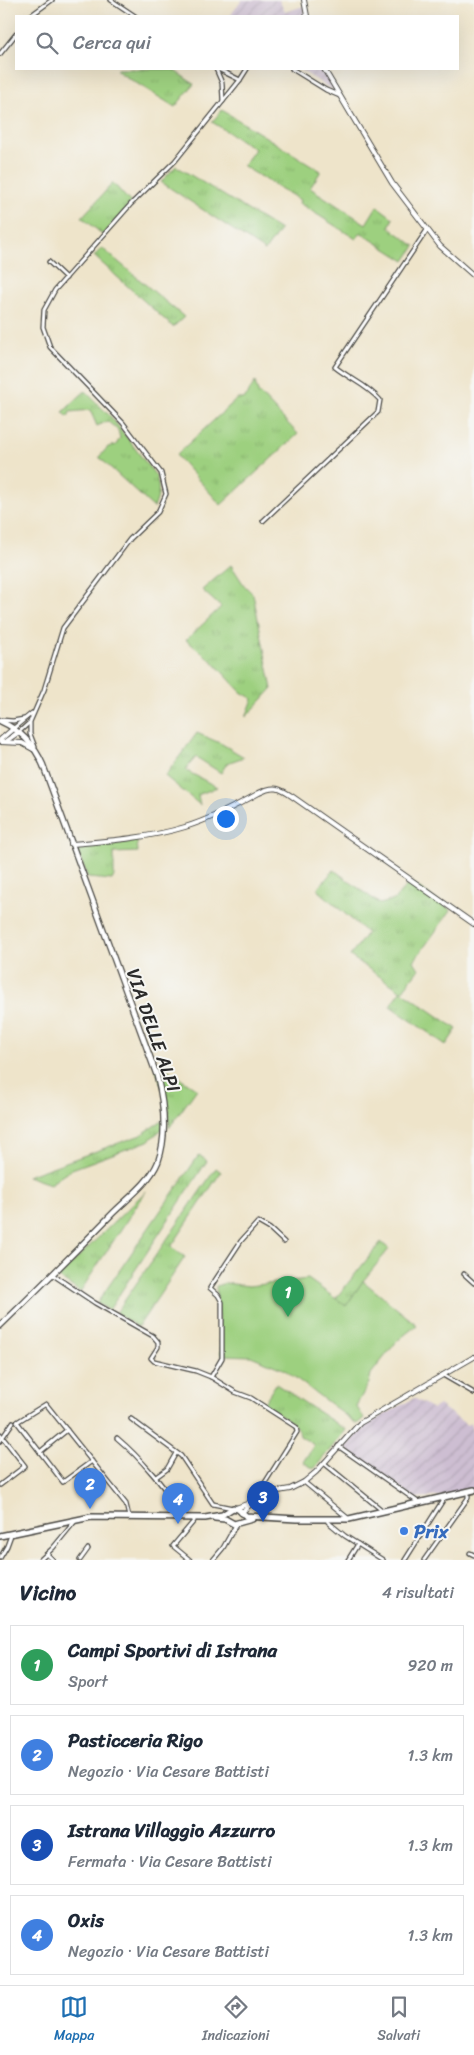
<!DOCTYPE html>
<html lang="it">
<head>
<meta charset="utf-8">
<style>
  :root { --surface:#fff; --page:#f6f6f7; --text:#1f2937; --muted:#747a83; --line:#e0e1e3; --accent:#1f6fb2 }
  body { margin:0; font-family:Sriracha,sans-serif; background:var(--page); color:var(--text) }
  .you { position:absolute; left:225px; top:818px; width:18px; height:18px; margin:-12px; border:4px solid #fff; border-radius:50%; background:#1a73e8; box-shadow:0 0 0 8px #1a73e833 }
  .badge { display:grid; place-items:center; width:32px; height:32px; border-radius:50%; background:var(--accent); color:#fff; font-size:16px; font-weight:700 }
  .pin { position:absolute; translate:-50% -41px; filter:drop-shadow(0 1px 2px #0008) }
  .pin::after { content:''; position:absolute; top:26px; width:18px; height:15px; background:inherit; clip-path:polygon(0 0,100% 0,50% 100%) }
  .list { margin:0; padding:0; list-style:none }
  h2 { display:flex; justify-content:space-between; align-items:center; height:65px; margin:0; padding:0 20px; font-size:21px }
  h2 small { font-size:16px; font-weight:400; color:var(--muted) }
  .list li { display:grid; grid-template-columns:32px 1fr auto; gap:15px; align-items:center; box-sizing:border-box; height:80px; margin:0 10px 10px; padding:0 10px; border:1px solid var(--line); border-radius:0px }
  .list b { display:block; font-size:19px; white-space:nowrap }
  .list p { margin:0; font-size:16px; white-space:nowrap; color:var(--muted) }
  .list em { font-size:16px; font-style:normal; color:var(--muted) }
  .icon { flex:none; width:28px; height:28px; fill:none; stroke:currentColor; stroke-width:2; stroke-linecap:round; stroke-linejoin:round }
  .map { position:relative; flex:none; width:474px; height:1560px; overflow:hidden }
  .search { position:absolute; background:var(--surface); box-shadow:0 5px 20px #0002; left:15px; right:15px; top:15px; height:55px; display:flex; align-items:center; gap:12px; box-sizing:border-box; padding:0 18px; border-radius:0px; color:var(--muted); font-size:19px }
  .sheet { height:425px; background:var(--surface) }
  nav { display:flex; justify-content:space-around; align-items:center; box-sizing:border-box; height:70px; border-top:1px solid var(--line); background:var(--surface); font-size:14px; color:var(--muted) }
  nav a { display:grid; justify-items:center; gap:2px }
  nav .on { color:var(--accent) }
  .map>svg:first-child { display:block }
  .industrial { fill:url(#industrial-furrows) }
  .grass { fill:url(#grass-tufts); stroke:#647e55 }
  .garden { fill:#9dd07f; stroke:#647e55 }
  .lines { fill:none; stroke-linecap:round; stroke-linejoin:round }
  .minor-casing { stroke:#484743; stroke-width:5.5 }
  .tertiary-casing { stroke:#484743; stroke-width:6 }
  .secondary-casing { stroke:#484743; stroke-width:7 }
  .primary-casing { stroke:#484743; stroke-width:8 }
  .minor { stroke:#fff; stroke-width:3 }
  .tertiary { stroke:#fff; stroke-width:4 }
  .secondary { stroke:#fff; stroke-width:4.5 }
  .primary { stroke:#fff; stroke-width:5 }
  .shop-dot { fill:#3f7fe0; stroke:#f6f6f2; stroke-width:2 }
  .labels { text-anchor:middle; stroke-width:4; stroke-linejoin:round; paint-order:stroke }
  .street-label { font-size:19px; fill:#2b2b2b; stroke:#f6f6f2 }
  .shop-label { font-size:19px; font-weight:bold; fill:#366cbe; stroke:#f6f6f2; text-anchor:start }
</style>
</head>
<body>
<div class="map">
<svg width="474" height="1560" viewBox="0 0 474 1560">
  <defs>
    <pattern id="industrial-furrows" width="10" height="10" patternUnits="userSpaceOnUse" patternTransform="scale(1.25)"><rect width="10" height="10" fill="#cdbed2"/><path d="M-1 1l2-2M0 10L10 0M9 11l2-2" fill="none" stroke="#b0a3b4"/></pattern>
    <pattern id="grass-tufts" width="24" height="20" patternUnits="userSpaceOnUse" patternTransform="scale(1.25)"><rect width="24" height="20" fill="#9dd07f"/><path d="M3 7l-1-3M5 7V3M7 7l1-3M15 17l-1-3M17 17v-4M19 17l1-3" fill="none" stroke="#87b36e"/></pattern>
  </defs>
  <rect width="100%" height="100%" fill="#f6f6f2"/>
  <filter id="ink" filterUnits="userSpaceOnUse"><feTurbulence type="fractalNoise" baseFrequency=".02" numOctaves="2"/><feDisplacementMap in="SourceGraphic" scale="10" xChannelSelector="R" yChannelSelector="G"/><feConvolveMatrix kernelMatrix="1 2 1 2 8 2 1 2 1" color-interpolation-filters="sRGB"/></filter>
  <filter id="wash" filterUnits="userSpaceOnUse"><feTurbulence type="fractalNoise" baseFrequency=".0096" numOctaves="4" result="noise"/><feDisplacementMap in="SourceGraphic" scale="20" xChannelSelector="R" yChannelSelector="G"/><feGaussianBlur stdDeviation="1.12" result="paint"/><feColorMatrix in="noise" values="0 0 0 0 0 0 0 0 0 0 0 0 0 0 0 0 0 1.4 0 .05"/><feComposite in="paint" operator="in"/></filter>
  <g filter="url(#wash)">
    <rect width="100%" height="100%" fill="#eee4ca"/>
    <g class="industrial">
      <path d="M242,0h37l6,12 19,-6 2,10h-76z"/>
      <path d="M299,69h23l13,21 -4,-1z"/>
      <path d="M414,1398l19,11 6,-4 28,20 3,-2 4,14v53l-28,6 -31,2 -71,-50 24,-24z"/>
    </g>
    <g class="grass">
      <path d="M117,69h55l22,15 -19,23 -58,-36z"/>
      <path d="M222,110l99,61 -11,17 56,36 11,-18 16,12 -4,9 26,19 -10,15 -44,-28 -5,6 -57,-36 1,-3 -57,-34 12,-17 -43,-27z"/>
      <path d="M176,166l104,64 -15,21 -104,-69z"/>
      <path d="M113,183l18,20 -28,32 -21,-18z"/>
      <path d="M102,248l82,69 -11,10 -79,-71z"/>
      <path d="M255,382l3,10 40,42 -77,71 -45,-50 61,-56h7z"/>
      <path d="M85,391l27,27 44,58c4,12 3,20 -2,32l-55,-51 9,-10 8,-2 4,-7 -2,-8 -11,-9 -10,5 -7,-16 -20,2 -2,5 -5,-5z"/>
      <path d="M231,565l13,20 9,9 19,95 -26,28 7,-18 -12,-7 -29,-31 -26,-21 35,-33 -19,-17z"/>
      <path d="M197,733l25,11 22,13 -17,6 -6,10 -25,-16 -11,13 32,17 -19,8 2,10 -35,-29z"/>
      <path d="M137,841l1,11 -24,1v23l-2,4 -24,-2 -12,-30z"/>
      <path d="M334,870l46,34 14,-4 16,-18 41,28 -37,51 5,8 -17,22 55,38 -11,16 -56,-39 11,-15 -51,-35 17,-23 -50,-44z"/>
      <path d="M153,1060l44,29 -28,39v-19z"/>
      <path d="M161,1121h2l-1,8 -14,12 -76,28 -22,15 -23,-8 114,-41z"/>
      <path d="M199,1155l8,6 -98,149 -12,-7z"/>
      <path d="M216,1168l5,4 -50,75 14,10 -47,70 -22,-14z"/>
      <path d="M146,1191l-66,101 -22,-15z"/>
      <path d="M381,1242l8,7 -26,32 -17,25 -10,-8z"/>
      <path d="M276,1384l70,46 -32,39 -11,-7 11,-17 -14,-9c0,-13 -27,-25 -37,-32z"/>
    </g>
    <path class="garden" d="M308,1279l38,27 17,-25 54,44 -20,16 -26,33 -2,9 -13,23 8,12 -7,6 -72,-54 -34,-14 -30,-1 -5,-69 9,-3 24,3z"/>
  </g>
  <g filter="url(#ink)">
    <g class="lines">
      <defs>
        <g id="minor">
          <path d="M111,0l24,16"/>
          <path d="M30,16l22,-16"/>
          <path d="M0,54l16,-20"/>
          <path d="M216,69l6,14 1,18"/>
          <path d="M292,69l34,21 14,6"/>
          <path d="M240,80l7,-11"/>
          <path d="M49,262l17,16"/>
          <path d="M263,521l115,-109 2,-12c-13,-15 -30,-21 -45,-33l92,-137"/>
          <path d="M1,720l12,1 11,-2"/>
          <path d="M14,728l18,-15"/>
          <path d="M19,732l10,-9"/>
          <path d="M35,747l-5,-13v-12l14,-32 19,-62 67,-89 28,-27 8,-18 -5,-21 -38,-50 -73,-76 -7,-20 1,-17 11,-20 76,-86 44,-43 65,-81 -22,-11"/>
          <path d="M464,1274l10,9"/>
          <path d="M53,1275l42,28 58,33 5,6v5l-7,11 3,3 42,10 15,6 24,15 16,6 45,29 1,5 -36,57v5"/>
          <path d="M443,1375l31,18"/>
          <path d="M211,1377l11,-19v-56l-4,-7 -8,-7 31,-47 17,-19 12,7 14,13"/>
          <path d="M131,1419l50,37 32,48 20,4"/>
          <path d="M0,1434l25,32 -25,19"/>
          <path d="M117,1438c26,22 46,48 66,75v5"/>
          <path d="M0,1441l13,-19"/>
          <path d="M338,1446l80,56"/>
          <path d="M40,1452l27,-22"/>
          <path d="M92,1461l-29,21 -46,-60 29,-18 80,100 3,13"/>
          <path d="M324,1463l59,48"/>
          <path d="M156,1477l11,-8 9,-16"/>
          <path d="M304,1482l45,37"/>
          <path d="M327,1519l1,3 17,14 38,24"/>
          <path d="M470,1553l4,2"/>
          <path d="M47,1554l6,6"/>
          <path d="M0,1558l7,-12 4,-11"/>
          <path d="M40,1560l13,-12 23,-28"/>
          <path d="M80,1560l8,-11"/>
          <path d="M190,1560l-17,-14 21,-25v-3"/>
          <path d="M213,1560l10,-12 14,-25"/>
          <path d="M348,1560l10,-16"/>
          <path d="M405,1560l40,-63"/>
          <path d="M424,1560l44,-62v-6"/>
        </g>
        <g id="tertiary">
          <path d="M304,0l3,16"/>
          <path d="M324,69l68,114 48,63 34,30"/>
          <path d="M0,740l14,-12"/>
          <path d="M6,741l13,-9"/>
          <path d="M0,742l22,1 11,6"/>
          <path d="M71,844c37,-3 78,-6 114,-17 26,-8 51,-21 74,-34 15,-8 21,-5 34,4l181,127"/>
          <path d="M236,1508l11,-4 14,-10 29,-5 14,-7 12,-10 44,-49 114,-66"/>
          <path d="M241,1513l12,-11"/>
        </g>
        <path id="secondary" d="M0,721c20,9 34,23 43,44l114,311c7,28 11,58 1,86 -8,20 -30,36 -45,51 -37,38 -75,76 -113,113"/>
        <g id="primary">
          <path d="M215,1518l10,1 9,5 18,-5"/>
          <path d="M0,1536l91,-19 114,1 17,-3 11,-7 5,1 8,7 50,3h53l125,-29"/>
        </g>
      </defs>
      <use href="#minor" class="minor-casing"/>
      <use href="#tertiary" class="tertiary-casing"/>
      <use href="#secondary" class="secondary-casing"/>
      <use href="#primary" class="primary-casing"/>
      <use href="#minor" class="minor"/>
      <use href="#tertiary" class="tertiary"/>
      <use href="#secondary" class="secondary"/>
      <use href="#primary" class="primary"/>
    </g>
  </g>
  <circle class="shop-dot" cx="404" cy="1531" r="5"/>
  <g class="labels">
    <g class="street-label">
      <text transform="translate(154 1030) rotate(71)" y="7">VIA DELLE ALPI</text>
    </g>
    <g class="shop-label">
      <text x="414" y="1538">Prix</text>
    </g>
  </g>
</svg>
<div class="you"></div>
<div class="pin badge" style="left:288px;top:1317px;background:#2e9e5b">1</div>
<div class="pin badge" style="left:90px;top:1509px;background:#3f7fe0">2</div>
<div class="pin badge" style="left:263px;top:1522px;background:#1a4fb4">3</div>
<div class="pin badge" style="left:178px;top:1524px;background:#3f7fe0">4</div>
<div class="search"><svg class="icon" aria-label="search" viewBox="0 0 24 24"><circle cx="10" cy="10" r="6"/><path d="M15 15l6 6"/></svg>Cerca qui</div>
</div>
<section class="sheet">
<h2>Vicino<small>4 risultati</small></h2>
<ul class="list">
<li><span class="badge" style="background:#2e9e5b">1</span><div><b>Campi Sportivi di Istrana</b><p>Sport</p></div><em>920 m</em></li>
<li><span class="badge" style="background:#3f7fe0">2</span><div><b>Pasticceria Rigo</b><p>Negozio · Via Cesare Battisti</p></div><em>1.3 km</em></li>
<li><span class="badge" style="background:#1a4fb4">3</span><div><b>Istrana Villaggio Azzurro</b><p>Fermata · Via Cesare Battisti</p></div><em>1.3 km</em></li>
<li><span class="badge" style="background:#3f7fe0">4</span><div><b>Oxis</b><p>Negozio · Via Cesare Battisti</p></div><em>1.3 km</em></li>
</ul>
</section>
<nav>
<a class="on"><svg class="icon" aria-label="map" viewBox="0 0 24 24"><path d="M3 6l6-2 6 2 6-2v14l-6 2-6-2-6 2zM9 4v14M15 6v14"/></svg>Mappa</a>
<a><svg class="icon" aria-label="directions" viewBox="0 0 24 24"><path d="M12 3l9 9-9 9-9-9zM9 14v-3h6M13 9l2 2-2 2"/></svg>Indicazioni</a>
<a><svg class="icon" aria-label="saved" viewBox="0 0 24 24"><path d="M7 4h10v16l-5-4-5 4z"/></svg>Salvati</a>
</nav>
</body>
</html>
